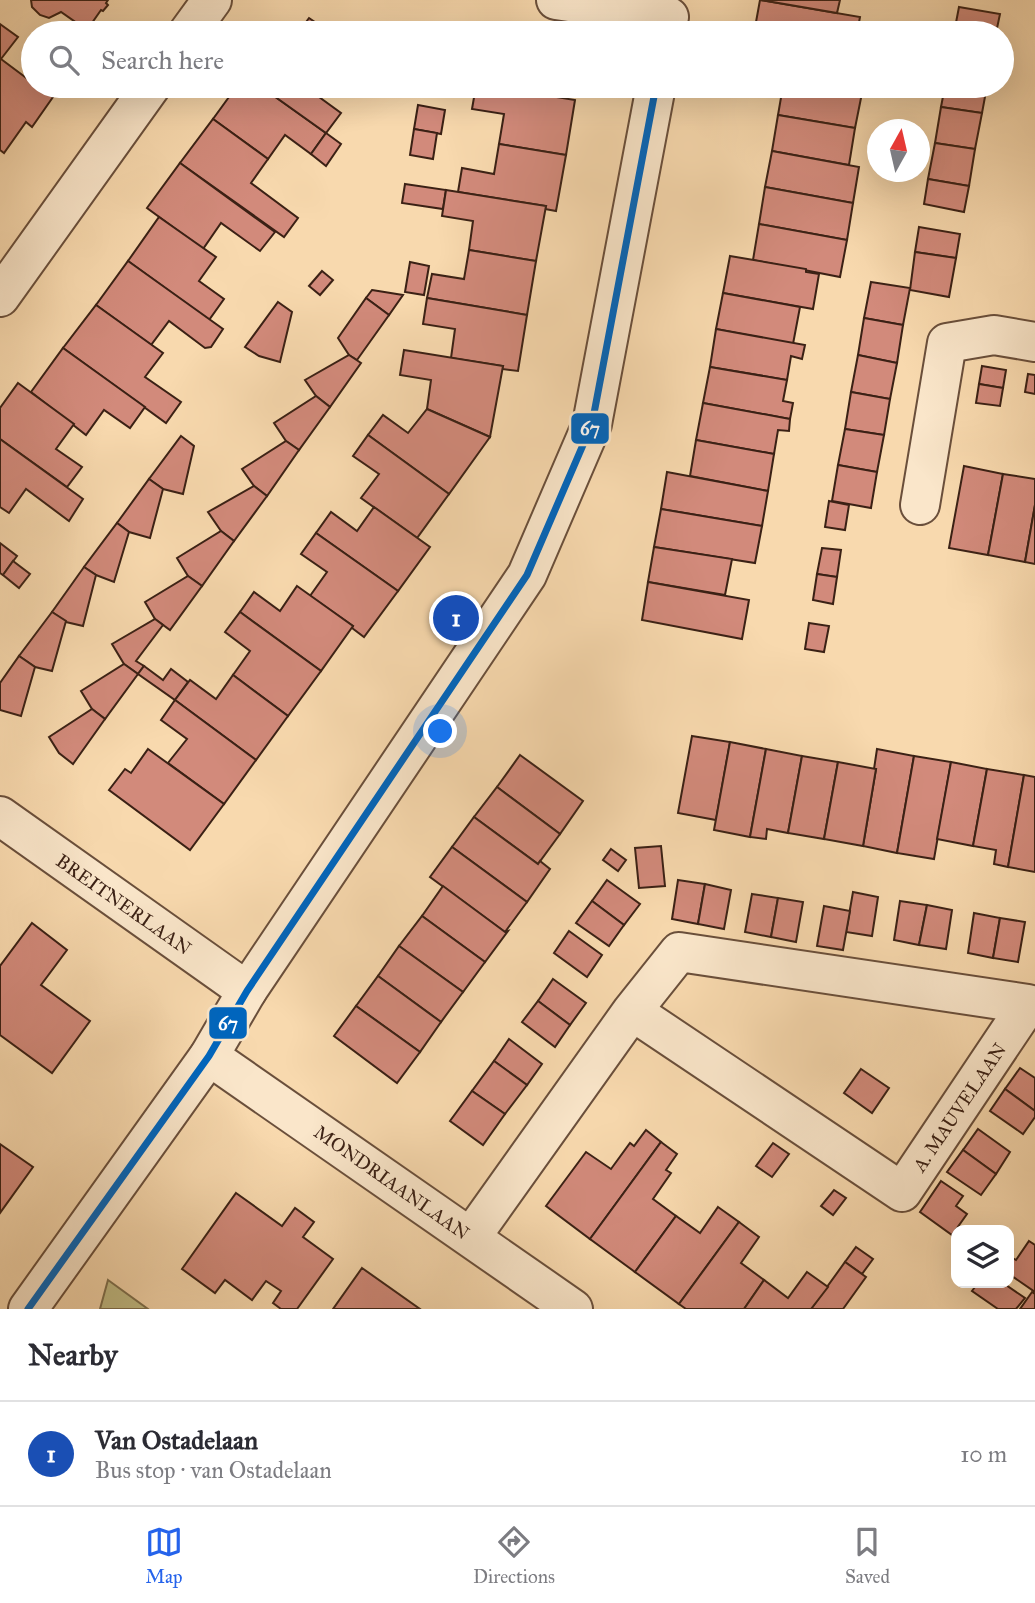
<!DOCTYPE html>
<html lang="en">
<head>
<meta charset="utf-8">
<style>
  :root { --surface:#fff; --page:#f7f7f7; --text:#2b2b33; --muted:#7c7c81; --line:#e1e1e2; --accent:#2563eb }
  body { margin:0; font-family:"IM FELL Great Primer",serif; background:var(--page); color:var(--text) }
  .controls { position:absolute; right:21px; bottom:21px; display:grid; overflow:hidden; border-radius:14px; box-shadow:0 7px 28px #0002 }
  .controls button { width:63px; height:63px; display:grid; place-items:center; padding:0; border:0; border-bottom:2px solid var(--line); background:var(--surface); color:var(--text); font:35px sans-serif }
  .compass { position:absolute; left:867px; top:119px; width:63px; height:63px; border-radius:50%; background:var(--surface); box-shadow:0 7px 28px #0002; rotate:8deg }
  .you { position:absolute; left:441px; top:732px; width:24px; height:24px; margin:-18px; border:5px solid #fff; border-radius:50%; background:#1a73e8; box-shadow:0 0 0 10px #1a73e833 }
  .badge { display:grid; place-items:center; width:46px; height:46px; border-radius:50%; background:var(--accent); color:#fff; font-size:23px; font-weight:700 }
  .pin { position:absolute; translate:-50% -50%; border:4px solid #fff; box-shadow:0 2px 7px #0006 }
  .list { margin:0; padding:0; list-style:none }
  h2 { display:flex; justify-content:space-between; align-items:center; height:91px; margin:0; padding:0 28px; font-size:30px }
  h2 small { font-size:23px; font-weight:400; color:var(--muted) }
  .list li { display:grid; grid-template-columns:46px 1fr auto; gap:21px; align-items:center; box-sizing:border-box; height:105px; padding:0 28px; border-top:2px solid var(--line) }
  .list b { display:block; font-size:26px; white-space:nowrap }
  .list p { margin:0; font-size:23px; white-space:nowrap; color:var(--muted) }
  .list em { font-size:23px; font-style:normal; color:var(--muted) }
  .icon { flex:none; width:38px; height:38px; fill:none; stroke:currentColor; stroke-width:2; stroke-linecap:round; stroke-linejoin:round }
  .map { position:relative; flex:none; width:1035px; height:1309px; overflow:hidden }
  .search { position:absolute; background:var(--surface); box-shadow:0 7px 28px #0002; left:21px; right:21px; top:21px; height:77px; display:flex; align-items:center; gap:18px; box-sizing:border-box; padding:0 24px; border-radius:38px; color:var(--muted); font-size:26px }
  .sheet { height:196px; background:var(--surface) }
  nav { display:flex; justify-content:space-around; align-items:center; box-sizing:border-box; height:98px; border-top:2px solid var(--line); background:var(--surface); font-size:19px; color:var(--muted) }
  nav a { display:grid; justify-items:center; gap:4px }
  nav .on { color:var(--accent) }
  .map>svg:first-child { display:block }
  .green { fill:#c2be87; stroke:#7e704e; stroke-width:2 }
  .building { fill:#d28a7b; stroke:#3b2115; stroke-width:2 }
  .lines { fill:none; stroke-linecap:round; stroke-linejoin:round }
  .minor-casing { stroke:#6a4f3b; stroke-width:42 }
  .minor { stroke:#fae6ca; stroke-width:38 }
  .bus-1-casing { stroke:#fae6ca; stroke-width:12 }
  .bus-1 { stroke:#0065bd; stroke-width:7 }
  .labels { text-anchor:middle; stroke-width:5; stroke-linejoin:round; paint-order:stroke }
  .street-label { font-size:19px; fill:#3b2115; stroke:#fae6ca }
  .line-badge { stroke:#fae6ca; stroke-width:2.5 }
  .badge-label { font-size:19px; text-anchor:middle; font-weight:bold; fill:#fff }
</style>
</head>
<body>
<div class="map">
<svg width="1035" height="1309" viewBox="0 0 1035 1309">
  <rect width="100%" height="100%" fill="#f8d9ae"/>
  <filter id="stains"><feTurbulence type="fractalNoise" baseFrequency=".00286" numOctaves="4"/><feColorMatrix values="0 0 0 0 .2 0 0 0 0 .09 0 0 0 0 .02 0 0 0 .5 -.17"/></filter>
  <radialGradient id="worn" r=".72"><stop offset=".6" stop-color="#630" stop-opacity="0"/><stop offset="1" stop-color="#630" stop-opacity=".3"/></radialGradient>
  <path class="green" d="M108,1280l40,29h-48z"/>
  <g class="building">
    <path d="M31,0h77l-2,3 2,2 -5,6 -2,-1 -14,20 -26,-18 -12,6 -9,-3 -8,-8z"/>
    <path d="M760,0l100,17 -3,16h-103z"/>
    <path d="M761,0h79l-3,13z"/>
    <path d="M959,7l41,7 -4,19h-42z"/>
    <path d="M309,18l22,15h-33z"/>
    <path d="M0,24l18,13 -17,22 32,24v3h5l15,11 -21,30 -6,-5 -22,31 -4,-3z"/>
    <path d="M237,86h23l66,47 -15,21 -26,-19 -17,24 -55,-40z"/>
    <path d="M260,86h61l-6,8 26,19 -15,20z"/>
    <path d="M476,86h50l-1,6 50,8 -9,55 -67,-11 5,-30 -32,-5z"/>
    <path d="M783,86h41l38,7 -7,35 -77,-13z"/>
    <path d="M824,86h51l-2,8z"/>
    <path d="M945,86h42l-5,27 -41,-6z"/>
    <path d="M418,105l27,5 -4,24 -27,-5z"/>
    <path d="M941,107l41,6 -7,36 -40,-6z"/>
    <path d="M778,115l77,13 -6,37 -77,-14z"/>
    <path d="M213,119l55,40 -17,24 47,35 -14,19 -104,-74z"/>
    <path d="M414,129l23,4 -4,26 -23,-4z"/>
    <path d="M326,133l15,11 -15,22 -15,-12z"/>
    <path d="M935,143l40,6 -6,37 -41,-7z"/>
    <path d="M499,144l67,11 -10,56 -11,-2 1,-3 -88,-14 4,-24 32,6z"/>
    <path d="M772,151l87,16 -6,36 -88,-16z"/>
    <path d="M180,163l95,69 -15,19 -39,-28 -18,26 -56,-41z"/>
    <path d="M928,179l41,7 -5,26 -40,-8z"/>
    <path d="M405,184l41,6 -3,19 -41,-6z"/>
    <path d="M765,187l88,16 -6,37 -88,-16z"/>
    <path d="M446,190l100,16 -10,55 -67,-11 4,-29 -31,-5z"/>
    <path d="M159,217l57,40 -17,24 25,18 -15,21 -81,-59z"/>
    <path d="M759,224l88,16 -7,37 -87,-17z"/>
    <path d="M919,227l41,7 -4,24 -41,-6z"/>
    <path d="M469,250l67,11 -9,54 -100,-17 5,-24 32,5z"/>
    <path d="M915,252l41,6 -7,39 -39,-7z"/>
    <path d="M730,256l76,13v3l13,2 -6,35 -90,-16z"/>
    <path d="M128,261l95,68 -12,18 -6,1 -36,-27 -18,24 -55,-40z"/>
    <path d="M410,262l19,4 -5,29 -19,-3z"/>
    <path d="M322,271l11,9 -13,15 -11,-9z"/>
    <path d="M871,282l39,6 -7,37 -39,-7z"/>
    <path d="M372,290l31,5 -14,20 -23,-17z"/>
    <path d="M723,293l77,14 -7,37 -77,-15z"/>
    <path d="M366,298l23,17 -32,45 -8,-5 -11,-17z"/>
    <path d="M427,298l100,17 -9,56 -16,-2 1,-3 -52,-8 4,-29 -32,-5z"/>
    <path d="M278,302l14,10 -12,50 -21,-6 -14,-9z"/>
    <path d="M96,305l67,48 -18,24 36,25 -15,21 -103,-75z"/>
    <path d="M864,318l39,7 -6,38 -39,-8z"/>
    <path d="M716,329l89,16 -3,14 -11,-3 -4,24 -77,-13z"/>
    <path d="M63,348l82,59 -15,21 -26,-18 -18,25 -55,-43z"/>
    <path d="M404,350l99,16 -13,71 -63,-28 4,-29 -31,-5z"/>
    <path d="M349,355l12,8 -31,44 -14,-11 -11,-16z"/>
    <path d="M858,355l39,8 -7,36 -39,-7z"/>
    <path d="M982,366l24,4 -3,18 -24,-4z"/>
    <path d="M710,367l77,13 -4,21 10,2 -3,16 -87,-16z"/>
    <path d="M1028,374l7,1v19l-10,-2z"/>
    <path d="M18,383l56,41 -18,25 26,18 -15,20 -67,-48v-31z"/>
    <path d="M979,384l24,4 -3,18 -24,-3z"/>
    <path d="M851,392l39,7 -6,36 -39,-6z"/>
    <path d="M316,396l14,11 -31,43 -13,-9 -12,-18z"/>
    <path d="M703,403l87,16 -1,12 -11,-1 -4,24 -78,-14z"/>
    <path d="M427,409l63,28 -41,57 -81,-59 15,-20 25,18z"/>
    <path d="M845,429l39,6 -7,37 -39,-7z"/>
    <path d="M368,435l81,59 -32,44 -56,-40 18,-24 -26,-18z"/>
    <path d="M181,436l13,10 -11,48 -20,-5 -14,-10z"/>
    <path d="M0,439l83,60 -14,22 -43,-32 -17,24 -9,-6z"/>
    <path d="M696,440l78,14 -6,37 -78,-15z"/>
    <path d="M286,441l13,9 -32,46 -13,-10 -12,-17z"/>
    <path d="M838,465l39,7 -6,36 -39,-7z"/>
    <path d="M964,466l39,8 -15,81 -39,-7z"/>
    <path d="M667,472l101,19 -6,35 -101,-17z"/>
    <path d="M1003,474l32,5v26l-10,57 -37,-7z"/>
    <path d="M149,479l14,10 -13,49 -21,-6 -12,-9z"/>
    <path d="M254,486l13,10 -33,45 -13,-10 -13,-19z"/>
    <path d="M829,501l20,4 -4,25 -20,-3z"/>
    <path d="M1035,505v59l-10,-2z"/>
    <path d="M374,507l56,40 -32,44 -82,-58 15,-21 26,19z"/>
    <path d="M661,509l101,17 -7,37 -101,-16z"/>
    <path d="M117,523l12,9 -15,50 -18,-7 -12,-8z"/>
    <path d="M221,531l13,10 -32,45 -14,-10 -11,-18z"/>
    <path d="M316,533l82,58 -34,46 -12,-9 1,-2 -43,-30 17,-24 -26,-18z"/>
    <path d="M0,543l17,13 -14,19 -3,-2z"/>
    <path d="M654,547l78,12 -7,36 -77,-13z"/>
    <path d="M822,548l19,2 -4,27 -20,-3z"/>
    <path d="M13,561l17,13 -11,14 -16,-13z"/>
    <path d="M84,567l12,8 -13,51 -17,-4 -14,-10z"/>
    <path d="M817,574l20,3 -4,27 -20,-4z"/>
    <path d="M188,576l14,10 -32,44 -15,-11 -10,-17z"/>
    <path d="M648,582l101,18 -7,39 -100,-19z"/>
    <path d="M297,586l56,40 -32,45 -81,-59 14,-20 26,19z"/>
    <path d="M52,612l14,9 -14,50 -17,-4 -16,-11z"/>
    <path d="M240,612l81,59 -33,45 -55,-41 17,-24 -25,-19z"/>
    <path d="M155,619l8,6 -27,36 8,5 -6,8 -14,-10 -12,-20z"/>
    <path d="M809,623l20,3 -5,26 -19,-3z"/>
    <path d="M19,656l16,11 -14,49 -21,-6v-27z"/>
    <path d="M124,664l14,10 -33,45 -13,-10 -11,-18z"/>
    <path d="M144,666l19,14 8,-11 17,13 -13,18 -37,-26z"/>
    <path d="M233,675l55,41 -32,44 -81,-60 15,-20 26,19z"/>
    <path d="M175,700l81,60 -32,44 -56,-41 19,-24 -26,-19z"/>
    <path d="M92,709l13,10 -32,45 -14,-11 -10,-16z"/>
    <path d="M692,736l38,6 -14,78 -38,-7z"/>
    <path d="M730,742l36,7 -16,88 -36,-7z"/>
    <path d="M148,749l76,55 -34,46 -81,-60 16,-21 6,4z"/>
    <path d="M766,749l36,7 -14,77 -21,-4 -1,10 -16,-2z"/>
    <path d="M877,749l37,7 -17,97 -34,-7 13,-77h-2z"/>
    <path d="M520,755l63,46 -23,33 -63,-47z"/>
    <path d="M802,756l36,6 -14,77 -36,-6z"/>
    <path d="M914,756l37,6 -17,97 -37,-6z"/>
    <path d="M838,762l38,7 -13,77 -39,-7z"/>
    <path d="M951,762l36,7 -14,77 -36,-7z"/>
    <path d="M987,769l37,6 -16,92 -14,-3 2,-14 -23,-4z"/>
    <path d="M1024,775l11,2v95l-27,-5z"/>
    <path d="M497,787l63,47 -22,30 -64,-47z"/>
    <path d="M474,817l64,47 2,-3 10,8 -23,33 -75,-55z"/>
    <path d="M661,846l4,40 -26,2 -4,-40z"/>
    <path d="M452,847l75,55 -22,30 -75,-55z"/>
    <path d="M611,849l15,11 -8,11 -15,-11z"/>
    <path d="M607,880l33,24 -16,21 -32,-24z"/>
    <path d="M678,880l27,4 -7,40 -26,-5z"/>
    <path d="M705,884l26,6 -7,39 -26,-5z"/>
    <path d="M443,886l62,46 3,-1 -23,31 -63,-46z"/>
    <path d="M853,892l25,5 -6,39 -26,-4z"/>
    <path d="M752,894l26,4 -7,39 -26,-5z"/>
    <path d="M778,898l25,4 -7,40 -25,-5z"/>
    <path d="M592,901l32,24 -15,21 -33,-23z"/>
    <path d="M900,901l27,4 -8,40 -25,-5z"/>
    <path d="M927,905l25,5 -6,39 -27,-4z"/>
    <path d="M824,906l26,5 -7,39 -26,-4z"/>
    <path d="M974,913l26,5 -7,40 -25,-5z"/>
    <path d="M422,916l63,46 -22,30 -64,-46z"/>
    <path d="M1000,918l25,4 -7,40 -25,-4z"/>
    <path d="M32,923l35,27 -26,35 49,36 -38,52 -52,-38v-69z"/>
    <path d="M569,931l33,24 -15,22 -33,-24z"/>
    <path d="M399,946l64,46 -22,30 -63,-46z"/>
    <path d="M378,976l63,46 -21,30 -64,-46z"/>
    <path d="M553,979l33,24 -16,22 -32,-24z"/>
    <path d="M538,1001l32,24 -15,22 -33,-25z"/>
    <path d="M356,1006l64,46 -23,31 -63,-47z"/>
    <path d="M509,1039l33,25 -15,21 -33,-24z"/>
    <path d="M494,1061l33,24 -22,29 -33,-23z"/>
    <path d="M1020,1068l15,10v33l-30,-22z"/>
    <path d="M861,1069l28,19 -17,25 -28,-20z"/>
    <path d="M1005,1089l30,22v6l-12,17 -33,-23z"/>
    <path d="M472,1091l33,23 -22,31 -33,-24z"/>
    <path d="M978,1129l32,23 -14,22 -33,-24z"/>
    <path d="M646,1130l15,12 -71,97 -44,-33 40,-54 25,17 19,-26 4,3z"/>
    <path d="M661,1142l16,12 -11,16 5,3 -18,26 23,17 -41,56 -45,-33z"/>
    <path d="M773,1143l16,11 -17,23 -16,-11z"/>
    <path d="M0,1144l33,23 -33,46z"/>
    <path d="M963,1150l33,24 -15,21 -34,-23z"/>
    <path d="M941,1181l22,15 -7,10 11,8 -15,21 -32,-23z"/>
    <path d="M834,1190l12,8 -13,17 -12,-9z"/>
    <path d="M236,1193l46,33 13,-18 19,14 -11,15 30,22 -36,50h-16l-8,-6 8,-12 -15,-10 -14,19 -27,-20 -10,13 -33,-24z"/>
    <path d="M718,1207l21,15 -60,82 -44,-32 41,-56 24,17z"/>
    <path d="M739,1222l20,15 -18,26 23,17 -20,29h-58l-7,-5z"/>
    <path d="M1029,1241l6,4v47l-26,-18v-18l7,4z"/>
    <path d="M856,1247l17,12 -11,15 -17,-12z"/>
    <path d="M845,1262l21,15 -23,32h-32z"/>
    <path d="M362,1268l58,41h-87z"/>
    <path d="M807,1272l21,15 -17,22h-67l20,-29 24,18z"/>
    <path d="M978,1283h25l22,15 -9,11h-18l-26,-18z"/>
    <path d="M1032,1292l3,2v15h-15z"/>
  </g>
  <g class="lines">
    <defs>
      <g id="minor">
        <path d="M556,0l113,17"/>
        <path d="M188,33l24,-33"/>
        <path d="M0,297l151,-211"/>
        <path d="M920,505l27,-162 47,-8 41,7"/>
        <path d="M0,816l247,175"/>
        <path d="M209,1056l364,253"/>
        <path d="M471,1237l161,-226 47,-59 349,52 -126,188 -270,-181"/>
        <path d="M28,1309l181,-253 38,-65 280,-416 65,-151 64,-338"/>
      </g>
    </defs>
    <use href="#minor" class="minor-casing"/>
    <use href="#minor" class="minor"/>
    <defs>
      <path id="bus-1" d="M28,1309l181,-253 38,-65 280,-416 65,-151 64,-338"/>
    </defs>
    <use href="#bus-1" class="bus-1-casing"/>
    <use href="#bus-1" class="bus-1"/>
  </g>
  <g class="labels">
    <g class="street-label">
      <text transform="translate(124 904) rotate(35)" y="7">BREITNERLAAN</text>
      <text transform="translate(959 1107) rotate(-56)" y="7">A. MAUVELAAN</text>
      <text transform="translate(392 1182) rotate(35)" y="7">MONDRIAANLAAN</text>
    </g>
  </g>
  <g class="line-badge">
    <rect x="570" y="412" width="40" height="33" rx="7" fill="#0065bd"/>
    <rect x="208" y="1006" width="40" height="34" rx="7" fill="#0065bd"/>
  </g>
  <g class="badge-label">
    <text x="590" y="435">67</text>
    <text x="228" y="1030">67</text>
  </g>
  <rect width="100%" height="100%" filter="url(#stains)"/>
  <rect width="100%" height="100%" fill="url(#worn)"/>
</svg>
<div class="controls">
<button><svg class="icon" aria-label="layers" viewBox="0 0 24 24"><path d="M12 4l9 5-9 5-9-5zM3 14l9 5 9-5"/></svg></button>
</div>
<svg class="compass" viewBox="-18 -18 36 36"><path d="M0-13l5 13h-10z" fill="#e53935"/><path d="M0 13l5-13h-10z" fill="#7c7c81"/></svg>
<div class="you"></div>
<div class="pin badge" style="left:456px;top:618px;background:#1a4fb4">1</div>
<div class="search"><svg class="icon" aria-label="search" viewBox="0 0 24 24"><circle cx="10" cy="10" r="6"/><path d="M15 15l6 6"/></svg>Search here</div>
</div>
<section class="sheet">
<h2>Nearby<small></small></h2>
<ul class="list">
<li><span class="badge" style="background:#1a4fb4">1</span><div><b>Van Ostadelaan</b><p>Bus stop · van Ostadelaan</p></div><em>10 m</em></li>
</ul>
</section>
<nav>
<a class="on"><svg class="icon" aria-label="map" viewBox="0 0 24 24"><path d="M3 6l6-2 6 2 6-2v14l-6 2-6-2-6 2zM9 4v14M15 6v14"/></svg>Map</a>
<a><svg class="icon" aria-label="directions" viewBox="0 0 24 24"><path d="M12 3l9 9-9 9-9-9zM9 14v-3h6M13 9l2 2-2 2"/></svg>Directions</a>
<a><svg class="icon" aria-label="saved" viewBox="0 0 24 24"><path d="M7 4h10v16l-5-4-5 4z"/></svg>Saved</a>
</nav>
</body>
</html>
